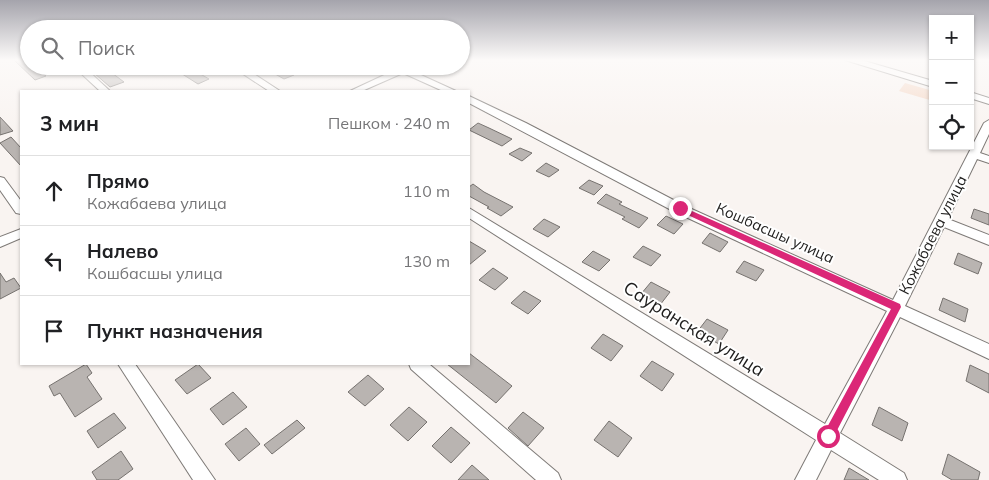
<!DOCTYPE html>
<html lang="ru">
<head>
<meta charset="utf-8">
<style>
  :root { --surface:#fff; --page:#f6f6f6; --text:#202124; --muted:#757577; --line:#e0e0e0 }
  body { margin:0; font-family:Mulish,sans-serif; background:var(--page); color:var(--text) }
  .controls { position:absolute; right:15px; top:15px; display:grid; overflow:hidden; border-radius:0px; box-shadow:0 1px 4px #0004 }
  .controls button { width:45px; height:45px; display:grid; place-items:center; padding:0; border:0; border-bottom:1px solid var(--line); background:var(--surface); color:var(--text); font:25px sans-serif }
  .stop { position:absolute; width:15px; height:15px; margin:-11px; border:4px solid #db2777; border-radius:50%; background:#fff }
  .stop.end { background:#db2777; border-color:#fff; box-shadow:0 1px 5px #0008 }
  .list { margin:0; padding:0; list-style:none }
  h2 { display:flex; justify-content:space-between; align-items:center; height:65px; margin:0; padding:0 20px; font-size:21px }
  h2 small { font-size:16px; font-weight:400; color:var(--muted) }
  .list li { display:grid; grid-template-columns:32px 1fr auto; gap:15px; align-items:center; box-sizing:border-box; height:70px; padding:0 20px; border-top:1px solid var(--line) }
  .list b { display:block; font-size:19px; white-space:nowrap }
  .list p { margin:0; font-size:16px; white-space:nowrap; color:var(--muted) }
  .list em { font-size:16px; font-style:normal; color:var(--muted) }
  .icon { flex:none; width:28px; height:28px; fill:none; stroke:currentColor; stroke-width:2; stroke-linecap:round; stroke-linejoin:round }
  .map { position:relative; flex:none; width:989px; height:480px; overflow:hidden }
  .search { position:absolute; background:var(--surface); box-shadow:0 1px 4px #0004; left:20px; top:20px; width:450px; height:55px; display:flex; align-items:center; gap:12px; box-sizing:border-box; padding:0 18px; border-radius:28px; color:var(--muted); font-size:19px }
  .panel { position:absolute; background:var(--surface); box-shadow:0 1px 4px #0004; left:20px; top:90px; width:450px; height:275px; border-radius:0px }
  .map>svg:first-child { display:block }
  .green { fill:#f5d7c5 }
  .building { fill:#b9b4b1; stroke:#76726f }
  .lines { fill:none; stroke-linecap:round; stroke-linejoin:round }
  .minor-casing { stroke:#7e7a77; stroke-width:2 }
  .minor { fill:#fff; fill-rule:evenodd }
  .route { fill:#db2777 }
  .labels { text-anchor:middle; stroke-width:4; stroke-linejoin:round; paint-order:stroke }
  .street-label { font-size:15px; fill:#1e1d1c; stroke:#fff }
  .near-street-label { font-size:18px; fill:#1e1d1c; stroke:#fff }
</style>
</head>
<body>
<div class="map">
<svg width="989" height="480" viewBox="0 0 989 480">
  <rect width="100%" height="100%" fill="#f9f4f1"/>
  <path class="green" d="M905,83l28,8v10l-34,-10z"/>
  <g class="building">
    <path d="M14,60h15v6h10l-3,2 10,8 -11,4z"/>
    <path d="M86,66h23l7,6 -4,1 12,9 -14,5z"/>
    <path d="M261,66h17l16,9 -10,4z"/>
    <path d="M190,68l19,11 -11,5 -19,-12z"/>
    <path d="M0,117l13,14 -13,4z"/>
    <path d="M478,123l11,5 23,11 -10,7 -33,-16z"/>
    <path d="M11,137l10,11v18l-21,-23z"/>
    <path d="M520,148l12,5 -10,8 -13,-7z"/>
    <path d="M546,163l13,7 -10,7 -13,-6z"/>
    <path d="M589,180l14,6 -9,9 -15,-7z"/>
    <path d="M473,184l11,8 29,15 -12,9 -14,-8 2,-1 -20,-11v-9z"/>
    <path d="M606,194l16,8 -3,2 29,14 -9,10 -17,-9 3,-2 -28,-14z"/>
    <path d="M974,209l15,5v11l-18,-7z"/>
    <path d="M666,216l17,8 -9,10 -17,-9z"/>
    <path d="M544,219l16,8 -12,10 -15,-8z"/>
    <path d="M710,233l18,9 -8,10 -18,-9z"/>
    <path d="M469,241l17,10 -17,14z"/>
    <path d="M643,246l18,9 -10,11 -18,-9z"/>
    <path d="M593,251l17,9 -11,11 -17,-9z"/>
    <path d="M958,253l24,10 -4,11 -24,-10z"/>
    <path d="M744,261l20,9 -8,11 -20,-9z"/>
    <path d="M493,268l15,10 -13,12 -16,-10z"/>
    <path d="M0,273l6,9 8,-4 7,10 -21,11z"/>
    <path d="M651,282l19,10 -10,13 -19,-11z"/>
    <path d="M524,291l17,10 -13,13 -17,-11z"/>
    <path d="M943,298l25,11 -3,13 -26,-12z"/>
    <path d="M707,319l21,11 -9,14 -22,-12z"/>
    <path d="M603,334l20,12 -12,15 -20,-13z"/>
    <path d="M469,353l43,33 -16,17 -49,-39h22z"/>
    <path d="M652,361l22,13 -12,17 -22,-15z"/>
    <path d="M86,364l6,9 -5,4 15,22 -27,18 -15,-24 -6,3 -5,-10z"/>
    <path d="M198,364l13,14 -24,16 -12,-14z"/>
    <path d="M970,365l19,9v19l-23,-12z"/>
    <path d="M368,375l16,14 -19,17 -17,-14z"/>
    <path d="M233,392l14,15 -24,18 -13,-16z"/>
    <path d="M409,407l18,15 -19,19 -18,-16z"/>
    <path d="M879,407l29,16 -6,18 -30,-16z"/>
    <path d="M523,412l21,16 -16,18 -20,-18z"/>
    <path d="M114,413l12,15 -28,20 -11,-17z"/>
    <path d="M297,420l8,8 -33,26 -8,-9z"/>
    <path d="M609,421l23,17 -14,19 -24,-17z"/>
    <path d="M451,427l19,16 -19,20 -19,-17z"/>
    <path d="M246,428l14,16 -21,17 -14,-17z"/>
    <path d="M121,451l12,18 -15,11h-21l-5,-8z"/>
    <path d="M948,454l32,18 -2,8h-26l-10,-6z"/>
    <path d="M472,465l17,15h-31z"/>
    <path d="M849,468l20,12h-25z"/>
  </g>
  <g class="lines">
    <defs>
      <g id="minor">
        <path d="M845,60h16l72,21v6z"/>
        <path d="M73,66h10l27,25h-10z"/>
        <path d="M231,66h11l38,25h-11z"/>
        <path d="M396,66h19l-5,4 46,21h-13l-40,-18 -41,18h-12l45,-21z"/>
        <path d="M970,92l19,6v6l-19,-6z"/>
        <path d="M469,96l57,27 159,83 208,94 91,-177 5,-3v14l-9,19 9,3v7l-12,-4 -29,60 41,16v10l-45,-18 -39,79 84,38v15l-89,-42 -60,116 64,40 3,7h-28l-48,-30 -15,30h-21l21,-40 -347,-222v-10l356,216 62,-113 -212,-99 -206,-109z"/>
        <path d="M0,177l4,1 17,23v13l-5,-1 -16,-23z"/>
        <path d="M21,229v9l-21,9v-10z"/>
        <path d="M118,364h17l80,116h-22z"/>
        <path d="M409,364h20l129,109 3,7h-25l-125,-111z"/>
      </g>
    </defs>
    <use href="#minor" class="minor-casing"/>
    <use href="#minor" class="minor"/>
  </g>
  <linearGradient id="sky" x2="0" y2="1"><stop stop-color="#a5a4ac"/><stop offset="0.47" stop-color="#fcfaf9"/><stop offset="1" stop-color="#fcfaf9" stop-opacity="0"/></linearGradient>
  <rect width="989" height="128" fill="url(#sky)"/>
  <path class="route" d="M677,207h6l217,97 1,3 -69,133h-8v-7l67,-124 -214,-99z"/>
  <g class="labels">
    <g class="street-label">
      <text transform="translate(775 233) rotate(24)" y="5">Кошбасшы улица</text>
      <text transform="translate(933 235) rotate(-63)" y="5">Кожабаева улица</text>
    </g>
    <g class="near-street-label">
      <text transform="translate(694 329) rotate(32)" y="6">Сауранская улица</text>
    </g>
  </g>
</svg>
<div class="controls">
<button>+</button>
<button>−</button>
<button><svg class="icon" aria-label="locate" viewBox="0 0 24 24"><circle cx="12" cy="12" r="6"/><path d="M12 2v4M12 18v4M2 12h4M18 12h4"/></svg></button>
</div>
<div class="stop" style="left:828px;top:436px"></div>
<div class="stop end" style="left:680px;top:208px"></div>
<div class="search"><svg class="icon" aria-label="search" viewBox="0 0 24 24"><circle cx="10" cy="10" r="6"/><path d="M15 15l6 6"/></svg>Поиск</div>
<section class="panel">
<h2>3 мин<small>Пешком · 240 m</small></h2>
<ul class="list">
<li><svg class="icon" aria-label="ahead" viewBox="0 0 24 24"><path d="M12 20V5M6 11l6-6 6 6"/></svg><div><b>Прямо</b><p>Кожабаева улица</p></div><em>110 m</em></li>
<li><svg class="icon" aria-label="left" viewBox="0 0 24 24"><path d="M17 20v-9H6M10 6l-5 5 5 5"/></svg><div><b>Налево</b><p>Кошбасшы улица</p></div><em>130 m</em></li>
<li><svg class="icon" aria-label="arrive" viewBox="0 0 24 24"><path d="M6 21V4h12l-3 4 3 4H6"/></svg><div><b>Пункт назначения</b></div></li>
</ul>
</section>
</div>
</body>
</html>
